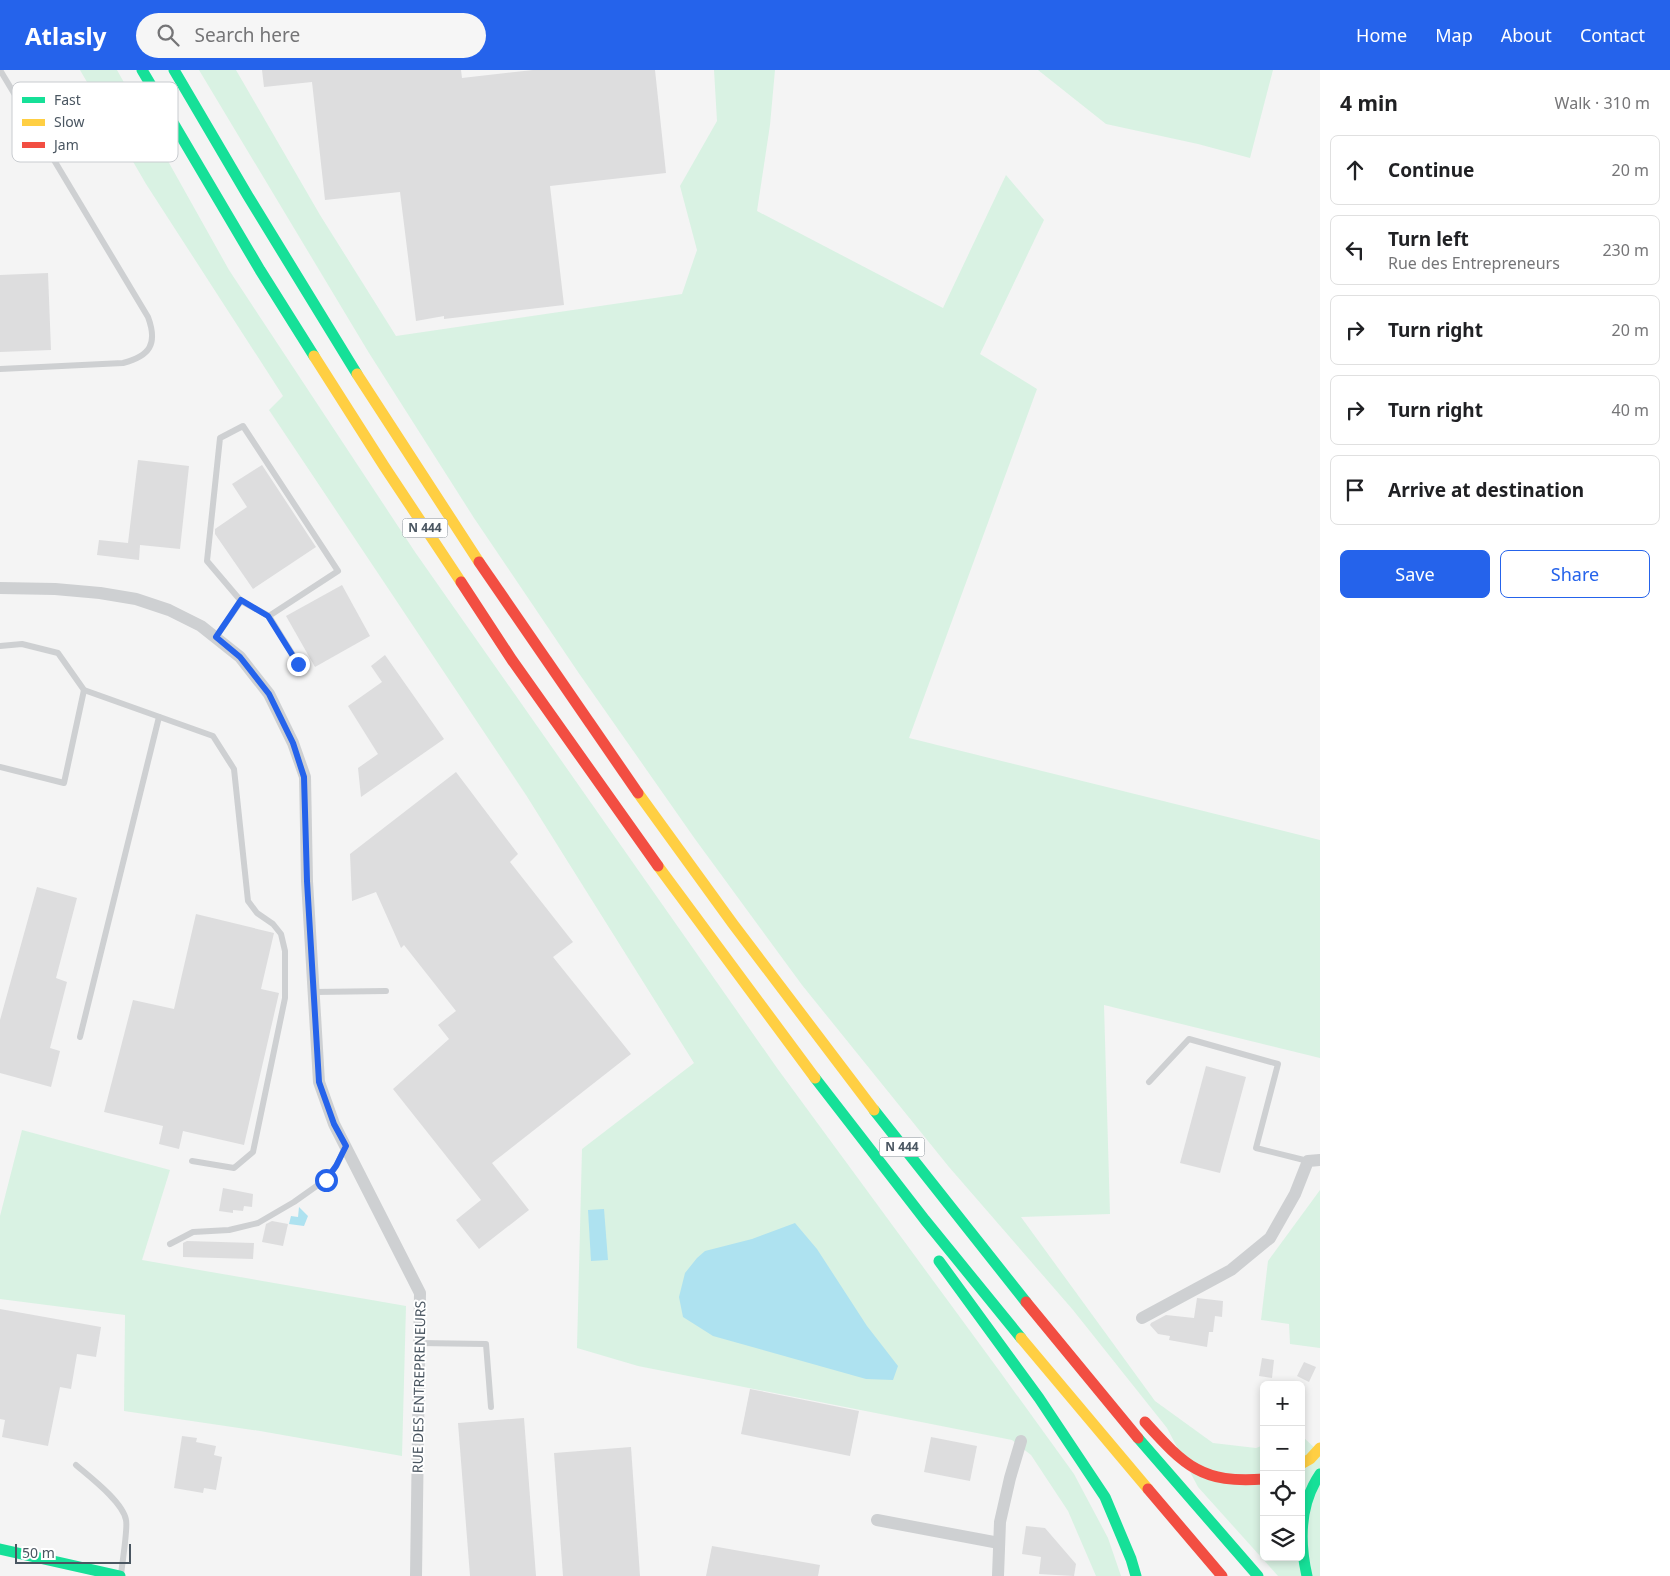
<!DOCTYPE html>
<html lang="en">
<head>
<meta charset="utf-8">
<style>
  :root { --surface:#fff; --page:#f6f6f6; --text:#202124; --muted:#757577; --line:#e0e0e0; --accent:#2563eb }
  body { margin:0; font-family:"Noto Sans",sans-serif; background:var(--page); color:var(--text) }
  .controls { position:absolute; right:15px; bottom:15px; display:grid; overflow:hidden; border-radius:8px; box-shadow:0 2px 8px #0003 }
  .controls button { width:45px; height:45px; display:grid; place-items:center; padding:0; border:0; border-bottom:1px solid var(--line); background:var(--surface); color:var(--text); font:25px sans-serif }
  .scale { position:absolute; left:15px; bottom:12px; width:116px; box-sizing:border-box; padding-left:5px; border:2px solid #4a5661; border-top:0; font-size:14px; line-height:18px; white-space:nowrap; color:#4a5661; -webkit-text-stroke:4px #fff; paint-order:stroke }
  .stop { position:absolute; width:15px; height:15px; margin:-11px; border:4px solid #2563eb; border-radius:50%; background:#fff }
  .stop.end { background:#2563eb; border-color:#fff; box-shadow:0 1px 5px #0008 }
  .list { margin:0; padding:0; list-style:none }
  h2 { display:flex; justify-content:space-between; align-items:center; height:65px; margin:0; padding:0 20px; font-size:21px }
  h2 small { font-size:16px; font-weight:400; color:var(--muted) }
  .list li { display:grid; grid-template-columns:32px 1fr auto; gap:15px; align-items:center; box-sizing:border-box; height:70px; margin:0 10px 10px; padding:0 10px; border:1px solid var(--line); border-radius:8px }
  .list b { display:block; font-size:19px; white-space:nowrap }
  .list p { margin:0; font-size:16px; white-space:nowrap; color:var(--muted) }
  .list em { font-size:16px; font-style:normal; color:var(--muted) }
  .actions { display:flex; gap:10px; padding:15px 20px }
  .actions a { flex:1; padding:11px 0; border:1px solid var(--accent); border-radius:8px; text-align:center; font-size:18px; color:var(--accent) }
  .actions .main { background:var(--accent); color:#fff }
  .icon { flex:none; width:28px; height:28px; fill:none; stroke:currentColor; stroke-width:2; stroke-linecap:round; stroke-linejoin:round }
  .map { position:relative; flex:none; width:1320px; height:1506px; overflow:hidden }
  header { display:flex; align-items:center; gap:30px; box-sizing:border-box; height:70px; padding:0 25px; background:var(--accent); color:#fff }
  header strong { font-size:24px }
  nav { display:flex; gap:28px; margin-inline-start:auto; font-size:18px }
  .search { width:350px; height:45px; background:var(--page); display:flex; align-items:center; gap:12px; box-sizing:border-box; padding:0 18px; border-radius:28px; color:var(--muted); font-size:19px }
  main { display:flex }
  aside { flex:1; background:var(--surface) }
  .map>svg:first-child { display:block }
  .green { fill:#d9f2e3 }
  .water { fill:#aee2f0 }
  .building { fill:#ddddde }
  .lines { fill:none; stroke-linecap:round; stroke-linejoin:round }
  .lane { stroke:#ced0d2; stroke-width:6 }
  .street { stroke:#ced0d2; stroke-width:12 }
  .fast { stroke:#16e098; stroke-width:11 }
  .slow { stroke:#ffcf43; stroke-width:11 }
  .jam { stroke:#f24e42; stroke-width:11 }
  .route { stroke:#2563eb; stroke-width:6 }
  .labels { text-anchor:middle; stroke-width:4; stroke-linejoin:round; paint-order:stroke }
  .shield { fill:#fff; stroke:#808990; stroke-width:1 }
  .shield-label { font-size:12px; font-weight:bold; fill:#4a5661 }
  .street-label { font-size:14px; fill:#4a5661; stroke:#fff }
  .key { fill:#fff; stroke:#c9ccd0; stroke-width:1 }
  .key-label { font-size:14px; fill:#4a5661 }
</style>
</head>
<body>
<header>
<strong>Atlasly</strong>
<div class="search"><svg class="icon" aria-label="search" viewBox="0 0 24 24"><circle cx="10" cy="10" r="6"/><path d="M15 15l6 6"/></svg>Search here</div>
<nav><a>Home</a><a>Map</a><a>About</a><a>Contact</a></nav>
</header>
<main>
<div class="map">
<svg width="1320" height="1506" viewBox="0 0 1320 1506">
  <rect width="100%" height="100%" fill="#f4f4f4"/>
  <g class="green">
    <path d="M80,0h37l112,200 186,282 362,516 221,301 76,105 34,64 13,38h-25l-28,-65 -37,-56 -19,-15 -374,-74 -61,-18 5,-199 112,-86 -168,-268 -257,-385 14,-14 -137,-212z"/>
    <path d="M199,0h37l84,145 76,121 286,-42 15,-44 -17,-64 37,-65 -3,-51h61l-5,55 -13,86 186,97 63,-133 38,45 -64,134 57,35 -128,349 411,102v218l-216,-53 6,209 -89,3 134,184 58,42 43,5 8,-3v112h37v-122l19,18v123h-42l-80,-89 -31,-59 -94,-118 -124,-143 -147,-182 -107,-146 -117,-167 -104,-154 -105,-165z"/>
    <path d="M1038,0h235l-23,88 -52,-14 -92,-20z"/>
    <path d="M22,1060l148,40 -28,90 264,46 -4,150 -142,-25 -136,-20 1,-96 -125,-16v-83z"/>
    <path d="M1320,1120v158l-30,-4 -1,-20 -28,-4 7,-59z"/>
  </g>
  <g class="water">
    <path d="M299,1137l9,9 -4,10 -15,-2 2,-8 7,1z"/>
    <path d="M604,1139l4,51 -17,1 -3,-51z"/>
    <path d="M795,1153l22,26 50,77 31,40 -5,14 -27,-1 -153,-43 -30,-19 -4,-20 6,-24 12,-15 8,-7 47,-12z"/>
  </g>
  <g class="building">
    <path d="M262,0h199l1,8 71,-8h122l11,103 -116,13 14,119 -120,14v-3l-28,5 -16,-129 -75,8 -13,-118 -48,5z"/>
    <path d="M48,203l3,77 -51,2v-77z"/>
    <path d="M138,390l51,6 -9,83 -40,-4 -1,15 -42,-5 2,-15 29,3z"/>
    <path d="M262,395l54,82 -63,42 -38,-55v-5l32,-22 -15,-23z"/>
    <path d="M342,515l28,51 -55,31 -29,-51z"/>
    <path d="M385,585l59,84 -83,58 -3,-29 20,-14 -30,-48 34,-24 -11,-16z"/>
    <path d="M456,702l62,82 -8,8 63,80 -20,15 78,97 -139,109 37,47 -50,39 -23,-29 25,-20 -88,-111 56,-50 -11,-14 18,-14 -52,-66 -3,3 -25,-56 -24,9 -2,-47z"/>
    <path d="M37,817l40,11 -21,80 11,4 -17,66 10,3 -9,36 -51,-14v-53z"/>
    <path d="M196,844l78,19 -13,56 18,4 -35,152 -61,-14 -4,18 -20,-5 4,-18 -59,-14 29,-112 41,9z"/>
    <path d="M1206,996l40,11 -26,96 -40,-10z"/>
    <path d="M223,1118l30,6 -1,13 -8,-1 -1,5 -10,-1v3l-14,-2z"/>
    <path d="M272,1151l16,3 -5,22 -21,-4 4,-18z"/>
    <path d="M187,1171l67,2 -1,16 -70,-2v-14z"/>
    <path d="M1197,1228l26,3 -1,16 -7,-1 -2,16h-4l-2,15 -38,-7 1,-4 -12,-2 -8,-9 1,-2 15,-8 28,3z"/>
    <path d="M0,1239l101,18 -5,30 -19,-3 -6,35 -11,-2 -12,59 -46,-9 3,-17 -5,-1z"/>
    <path d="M1262,1288l12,2 -2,18 -13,-2z"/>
    <path d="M1304,1292l12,5 -7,15 -12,-6z"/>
    <path d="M750,1319l109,22 -9,45 -109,-22z"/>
    <path d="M524,1348l12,158h-66l-12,-153z"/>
    <path d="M182,1366l15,2 -1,4 20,4 -2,9 8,2 -6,33 -12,-2 -1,5 -29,-5z"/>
    <path d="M931,1367l46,9 -7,35 -46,-9z"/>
    <path d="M631,1377l9,129h-77l-9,-123z"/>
    <path d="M1026,1456l19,2 31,36 -2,12 -35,-2 2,-17 -19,-3z"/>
    <path d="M712,1476l108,19 -2,11h-112z"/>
  </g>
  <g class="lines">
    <g class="lane">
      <path d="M0,0l148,247c10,27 2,39 -25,46l-123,6"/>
      <path d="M269,546l29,47"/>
      <path d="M216,567l25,-36 -34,-40 13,-123 23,-12 95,145 -69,45 -28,-15"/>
      <path d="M0,576l22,-2 36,9 26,37 129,46 21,33 14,132 9,12 16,11 8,10 4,17v47l-32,154 -19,16 -42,-7"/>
      <path d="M0,697l64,16 20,-93"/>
      <path d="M314,922l72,-1"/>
      <path d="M80,967l79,-320"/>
      <path d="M1149,1012l40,-43 89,25 -22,84 52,13"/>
      <path d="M170,1174l23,-12 36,-2 29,-7 36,-21 31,-22 12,-15 8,-18"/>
      <path d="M419,1273l67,1 5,63"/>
      <path d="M76,1395c14,12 47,37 50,55 2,8 -4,44 -5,55"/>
    </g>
    <g class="street">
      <path d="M0,518l55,1 45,4 36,6 33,11 32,16 39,31 29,37 24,49 12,34 2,104 12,201 15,42 86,169 -4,283"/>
      <path d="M1142,1248l89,-48 39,-32 25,-44 13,-33 12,-1"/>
      <path d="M877,1450l122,23"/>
      <path d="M998,1506l2,-54 10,-44 11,-37"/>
    </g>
    <g class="fast">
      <path d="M142,0l118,200 54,86"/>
      <path d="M174,0l74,126 109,178"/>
      <path d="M815,1008l110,142 96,118"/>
      <path d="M874,1040l152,192"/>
      <path d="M939,1191l100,137 66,99 26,62 5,17"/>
      <path d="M1138,1368l120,138"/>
      <path d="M0,1479l120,27"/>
      <path d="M1307,1506c-8,-35 -8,-71 13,-102"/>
    </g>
    <g class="slow">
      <path d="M314,286l70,110 77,116"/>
      <path d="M357,304l122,188"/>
      <path d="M638,723l95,131 141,186"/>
      <path d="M658,796l157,212"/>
      <path d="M1021,1268l127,151"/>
      <path d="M1301,1394l9,-5 10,-11"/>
    </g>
    <g class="jam">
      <path d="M479,492l159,231"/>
      <path d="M461,512l51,78 146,206"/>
      <path d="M1026,1232l112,136"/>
      <path d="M1145,1352c40,44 57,62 119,57"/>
      <path d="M1148,1419l74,87"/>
    </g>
  </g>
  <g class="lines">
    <path class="route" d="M298,594l-30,-48 -27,-16 -25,37 24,20 29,37 24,49 11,34 3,104 12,201 15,42 12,22 -10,20 -10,14"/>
  </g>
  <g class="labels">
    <g class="shield">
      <rect x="402.5" y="448.5" width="45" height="19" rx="4"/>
      <rect x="879.5" y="1067.5" width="45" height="19" rx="4"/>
    </g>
    <g class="shield-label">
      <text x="425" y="462">N 444</text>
      <text x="902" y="1081">N 444</text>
    </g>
    <g class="street-label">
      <text transform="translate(419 1317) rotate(-89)" y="5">RUE DES ENTREPRENEURS</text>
    </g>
  </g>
  <rect x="12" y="12" width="166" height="80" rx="8" class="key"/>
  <rect x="22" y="27" width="23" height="6" fill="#16e098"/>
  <rect x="22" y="49" width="23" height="7" fill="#ffcf43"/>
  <rect x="22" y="72" width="23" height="6" fill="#f24e42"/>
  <g class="key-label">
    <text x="54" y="35">Fast</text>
    <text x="54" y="57">Slow</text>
    <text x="54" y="80">Jam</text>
  </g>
</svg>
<div class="controls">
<button>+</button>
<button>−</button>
<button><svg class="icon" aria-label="locate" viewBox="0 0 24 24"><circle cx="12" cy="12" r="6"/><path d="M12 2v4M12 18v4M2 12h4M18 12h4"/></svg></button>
<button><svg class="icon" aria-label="layers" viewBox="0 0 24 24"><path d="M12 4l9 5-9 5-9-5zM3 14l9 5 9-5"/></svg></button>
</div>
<div class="scale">50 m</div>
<div class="stop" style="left:326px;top:1110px"></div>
<div class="stop end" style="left:298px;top:594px"></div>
</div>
<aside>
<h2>4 min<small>Walk · 310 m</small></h2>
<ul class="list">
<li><svg class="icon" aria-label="ahead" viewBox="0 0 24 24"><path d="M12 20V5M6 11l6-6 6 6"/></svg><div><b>Continue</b></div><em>20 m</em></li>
<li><svg class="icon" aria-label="left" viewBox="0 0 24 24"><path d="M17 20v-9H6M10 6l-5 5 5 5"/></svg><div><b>Turn left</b><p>Rue des Entrepreneurs</p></div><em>230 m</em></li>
<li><svg class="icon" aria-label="right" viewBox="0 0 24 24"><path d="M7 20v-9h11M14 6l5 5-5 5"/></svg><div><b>Turn right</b></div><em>20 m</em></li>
<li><svg class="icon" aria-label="right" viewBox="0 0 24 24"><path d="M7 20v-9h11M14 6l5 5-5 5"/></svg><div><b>Turn right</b></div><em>40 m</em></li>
<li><svg class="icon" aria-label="arrive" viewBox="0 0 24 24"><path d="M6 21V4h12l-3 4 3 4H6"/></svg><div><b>Arrive at destination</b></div></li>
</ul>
<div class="actions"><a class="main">Save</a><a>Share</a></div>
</aside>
</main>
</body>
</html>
